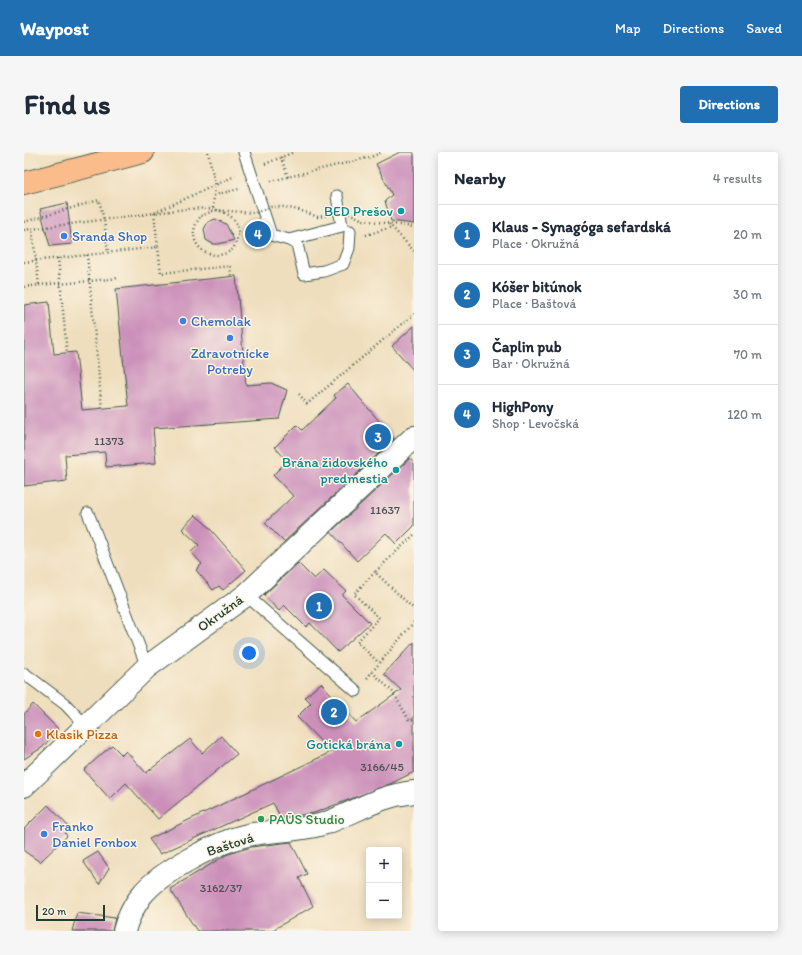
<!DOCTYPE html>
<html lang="en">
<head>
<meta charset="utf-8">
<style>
  :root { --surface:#fff; --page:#f6f6f7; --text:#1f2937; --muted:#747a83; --line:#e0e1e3; --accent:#1f6fb2 }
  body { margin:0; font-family:Itim,sans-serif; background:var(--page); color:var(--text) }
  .controls { position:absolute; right:12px; bottom:12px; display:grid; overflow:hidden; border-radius:4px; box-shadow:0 2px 10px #0003 }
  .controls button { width:36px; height:36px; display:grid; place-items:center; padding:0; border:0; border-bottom:1px solid var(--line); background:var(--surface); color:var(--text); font:20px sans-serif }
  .scale { position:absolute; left:12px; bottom:10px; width:69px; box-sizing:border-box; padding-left:4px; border:2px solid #1f3d34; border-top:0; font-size:11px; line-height:14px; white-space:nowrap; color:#1f3d34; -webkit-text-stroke:3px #fcf5e5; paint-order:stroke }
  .you { position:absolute; left:225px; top:501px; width:14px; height:14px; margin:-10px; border:3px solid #fff; border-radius:50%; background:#1a73e8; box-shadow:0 0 0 6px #1a73e833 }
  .badge { display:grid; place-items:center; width:26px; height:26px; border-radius:50%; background:var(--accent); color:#fff; font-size:13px; font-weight:700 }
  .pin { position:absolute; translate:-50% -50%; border:2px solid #fff; box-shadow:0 1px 4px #0006 }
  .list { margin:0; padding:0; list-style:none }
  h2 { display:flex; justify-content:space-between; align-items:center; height:52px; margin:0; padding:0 16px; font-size:17px }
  h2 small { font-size:13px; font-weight:400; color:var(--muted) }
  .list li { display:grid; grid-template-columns:26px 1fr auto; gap:12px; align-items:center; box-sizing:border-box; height:60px; padding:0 16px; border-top:1px solid var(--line) }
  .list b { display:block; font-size:15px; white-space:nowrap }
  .list p { margin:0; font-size:13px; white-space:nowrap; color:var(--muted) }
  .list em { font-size:13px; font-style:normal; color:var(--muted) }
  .map { position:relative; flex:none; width:390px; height:779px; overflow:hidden; border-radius:4px }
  header { display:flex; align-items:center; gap:24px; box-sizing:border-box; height:56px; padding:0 20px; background:var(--accent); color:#fff }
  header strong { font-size:19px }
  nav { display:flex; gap:22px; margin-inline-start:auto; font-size:14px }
  .intro { display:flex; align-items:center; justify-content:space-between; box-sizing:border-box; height:96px; padding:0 24px }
  h1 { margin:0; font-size:28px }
  .button { padding:10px 18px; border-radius:4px; background:var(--accent); color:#fff; font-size:14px; font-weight:700 }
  main { display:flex; gap:24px; padding:0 24px }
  aside { flex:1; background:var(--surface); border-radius:4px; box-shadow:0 2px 10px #0003 }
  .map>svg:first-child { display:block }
  .building { fill:#cb8fba }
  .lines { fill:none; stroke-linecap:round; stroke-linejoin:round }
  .lane-casing { stroke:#3e5549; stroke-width:13 }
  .street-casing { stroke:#3e5549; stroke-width:24 }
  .primary-casing { stroke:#3e5549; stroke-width:24 }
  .path { stroke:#3e5549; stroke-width:2.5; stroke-dasharray:1 3; stroke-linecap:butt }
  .lane { stroke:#fff; stroke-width:11 }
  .street { stroke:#fff; stroke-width:22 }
  .primary { stroke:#f9bc8a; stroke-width:22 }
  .path-bridge { stroke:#3e5549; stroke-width:2.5; stroke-dasharray:1 3; stroke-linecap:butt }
  .culture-dot { fill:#0f9aa8; stroke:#fcf5e5; stroke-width:1.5 }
  .shop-dot { fill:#3f7fe0; stroke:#fcf5e5; stroke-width:1.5 }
  .food-dot { fill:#e8710a; stroke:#fcf5e5; stroke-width:1.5 }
  .leisure-dot { fill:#2e9e5b; stroke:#fcf5e5; stroke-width:1.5 }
  .labels { text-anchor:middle; stroke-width:3; stroke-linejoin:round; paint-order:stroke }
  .number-label { font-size:12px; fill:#4a5256 }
  .culture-label { font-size:14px; fill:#0d838f; stroke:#fcf5e5; text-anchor:end }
  .shop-label { font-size:14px; fill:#366cbe; stroke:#fcf5e5; text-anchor:start }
  .street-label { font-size:14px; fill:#1f3d34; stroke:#fcf5e5 }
  .food-label { font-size:14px; fill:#c56008; stroke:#fcf5e5; text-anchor:start }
  .leisure-label { font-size:14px; fill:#27864d; stroke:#fcf5e5; text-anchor:start }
</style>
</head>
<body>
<header>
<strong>Waypost</strong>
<nav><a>Map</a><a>Directions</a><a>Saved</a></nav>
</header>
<div class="intro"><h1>Find us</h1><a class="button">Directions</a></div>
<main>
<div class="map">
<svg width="390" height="779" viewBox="0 0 390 779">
  <rect width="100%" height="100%" fill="#fcf5e5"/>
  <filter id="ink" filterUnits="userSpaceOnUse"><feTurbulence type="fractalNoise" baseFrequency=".025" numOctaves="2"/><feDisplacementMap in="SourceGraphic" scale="8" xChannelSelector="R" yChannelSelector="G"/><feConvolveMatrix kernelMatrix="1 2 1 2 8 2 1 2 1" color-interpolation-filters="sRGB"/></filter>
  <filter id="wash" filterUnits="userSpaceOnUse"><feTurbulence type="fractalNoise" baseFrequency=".012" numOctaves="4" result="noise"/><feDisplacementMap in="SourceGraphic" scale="16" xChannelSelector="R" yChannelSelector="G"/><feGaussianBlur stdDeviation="0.9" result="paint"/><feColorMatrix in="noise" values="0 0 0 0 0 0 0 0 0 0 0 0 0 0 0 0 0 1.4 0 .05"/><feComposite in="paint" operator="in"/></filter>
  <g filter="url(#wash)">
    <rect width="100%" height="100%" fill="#efdebd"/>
    <g id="blocks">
      <g class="building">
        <path d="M376,0h14v72l-23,-3 -6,-20 7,-6 -16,-31z"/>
        <path d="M43,51l5,41 -22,2 -10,-37z"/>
        <path d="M191,67l11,5 8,16 -16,4h-5l-7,-4 -2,-11 4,-7z"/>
        <path d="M212,124l10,109 25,-2 16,7 -8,29 -126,9 3,35 -50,4 -1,-15 -40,3 2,26 -43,5v-181l25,-3 5,52 22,-2 6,58 46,-4 -12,-117z"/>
        <path d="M390,174v45l-22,-25z"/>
        <path d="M324,232l46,55 -110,103 -19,-19 28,-27 -20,-21 14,-14 -12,-14 22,-22 5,5 34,-32 -2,-3z"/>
        <path d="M386,306l4,6v62l-18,18 -10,-11 -29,28 -26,-29z"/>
        <path d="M171,363l10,8 41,47 -23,20 -4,-4 -6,4 -17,-20 6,-6 -11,-12 8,-7 -17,-16z"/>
        <path d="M274,411l16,16 10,-9 22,21 -4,4 28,28 -32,29 -28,-29 -4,4 -22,-22 -5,6 -15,-16z"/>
        <path d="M390,490v130l-24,12 -76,29 -33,5 -8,-15 -113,51 -11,-15 182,-87 -34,-35 14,-14 -6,-6 16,-14 35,39 45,-32 -17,-16z"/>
        <path d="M9,552l25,25 -15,18 -19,12v-45z"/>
        <path d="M197,584l16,18 -79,65 -32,-36 -16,16 -26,-29 28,-25 10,10 4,-4 20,22 44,-34 12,14z"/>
        <path d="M24,653l22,23 -5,5 2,3 -27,26 -16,-11v-22z"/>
        <path d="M267,690l16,32 -8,4 14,28 -42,25h-74l-27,-42 56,-34 25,-8z"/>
        <path d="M74,700l11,16 -10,16 -16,-23z"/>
        <path d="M53,761l38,5 -3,13h-40z"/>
      </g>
    </g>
  </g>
  <g filter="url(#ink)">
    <use href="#blocks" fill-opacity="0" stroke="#3e5549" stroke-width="1"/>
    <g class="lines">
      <defs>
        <g id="lane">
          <path d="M220,0l27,83 18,5 8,4 7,30 20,-3 19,-7 6,-16 1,-17"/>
          <path d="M265,88l53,-14 -5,-30"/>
          <path d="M64,361l59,154"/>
          <path d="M222,443l110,96"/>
          <path d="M1,522l40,30 21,22"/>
        </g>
        <g id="street">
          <path d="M0,634l123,-119 99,-72 168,-158"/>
          <path d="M100,779c3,-12 10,-25 17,-35 18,-24 78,-55 107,-61 24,-5 56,-4 78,-12 32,-12 52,-27 88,-31"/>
        </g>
        <path id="primary" d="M0,31l119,-31"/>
      </defs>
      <use href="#lane" class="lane-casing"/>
      <use href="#street" class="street-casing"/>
      <use href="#primary" class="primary-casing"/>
      <g class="path">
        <path d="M184,0l7,32 -2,24"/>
        <path d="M257,5l7,20"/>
        <path d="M241,12l29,-12"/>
        <path d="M247,29l100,-24 11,-5"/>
        <path d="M190,43l25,-6"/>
        <path d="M0,70l75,-22 5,20 4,33"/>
        <path d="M365,72l25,27"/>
        <path d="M0,78l130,-17 81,-37"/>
        <path d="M342,83l26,-8"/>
        <path d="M134,95l3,26 69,-7 1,11"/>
        <path d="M63,103l15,154"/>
        <path d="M34,106l9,95"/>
        <path d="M0,110l134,-15 -4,-34c23,-2 72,-14 83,12 3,8 0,16 -4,24 -23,18 -53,-8 -32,-33"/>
        <path d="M36,132l59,-6"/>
        <path d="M15,133l21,-2"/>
        <path d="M0,135l15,-2 -7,-56"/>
        <path d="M275,242l8,10 107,-90"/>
        <path d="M390,383l-39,37 39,37"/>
        <path d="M351,420l-21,22 25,24 -22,24 22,21"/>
        <path d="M348,520l21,20 16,28 5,-1"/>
        <path d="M343,526l47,-56"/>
      </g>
      <use href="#lane" class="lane"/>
      <use href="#street" class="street"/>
      <use href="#primary" class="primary"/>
      <path class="path-bridge" d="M177,64l14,-6 40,3 16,-6h12l16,3 19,7 23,-4 10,1 12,6 51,7"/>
    </g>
  </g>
  <g class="culture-dot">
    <circle cx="377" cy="59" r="4"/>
    <circle cx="372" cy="318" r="4"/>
    <circle cx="375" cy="592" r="4"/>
  </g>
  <g class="shop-dot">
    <circle cx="40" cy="84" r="4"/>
    <circle cx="159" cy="169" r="4"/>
    <circle cx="206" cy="186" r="4"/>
    <circle cx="20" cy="682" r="4"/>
  </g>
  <circle class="food-dot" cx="14" cy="582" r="4"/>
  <circle class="leisure-dot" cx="237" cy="667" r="4"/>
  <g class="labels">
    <g class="number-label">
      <text x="85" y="293">11373</text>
      <text x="361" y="362">11637</text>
      <text x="358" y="619">3166/45</text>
      <text x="197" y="740">3162/37</text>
    </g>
    <g class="culture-label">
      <text x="369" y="64">BED Prešov</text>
      <text x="364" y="315">Brána židovského<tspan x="364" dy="16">predmestia</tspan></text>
      <text x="367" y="597">Gotická brána</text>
    </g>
    <g class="shop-label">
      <text x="48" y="89">Sranda Shop</text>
      <text x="167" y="174">Chemolak</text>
      <text x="206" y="206" text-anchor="middle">Zdravotnícke<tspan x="206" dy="16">Potreby</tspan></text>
      <text x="28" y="679">Franko<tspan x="28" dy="16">Daniel Fonbox</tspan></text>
    </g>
    <g class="street-label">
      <text transform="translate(196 461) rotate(-36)" y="5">Okružná</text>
      <text transform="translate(206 692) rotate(-18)" y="5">Baštová</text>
    </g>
    <g class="food-label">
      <text x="22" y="587">Klasik Pizza</text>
    </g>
    <g class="leisure-label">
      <text x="245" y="672">PAŪS Studio</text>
    </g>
  </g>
</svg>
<div class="controls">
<button>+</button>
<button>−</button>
</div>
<div class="scale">20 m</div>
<div class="you"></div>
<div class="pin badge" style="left:295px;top:454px">1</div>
<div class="pin badge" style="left:310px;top:560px">2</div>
<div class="pin badge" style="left:354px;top:285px">3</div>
<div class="pin badge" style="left:234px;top:82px">4</div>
</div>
<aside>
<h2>Nearby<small>4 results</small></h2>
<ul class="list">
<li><span class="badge">1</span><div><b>Klaus - Synagóga sefardská</b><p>Place · Okružná</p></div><em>20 m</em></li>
<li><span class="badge">2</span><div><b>Kóšer bitúnok</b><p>Place · Baštová</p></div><em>30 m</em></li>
<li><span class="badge">3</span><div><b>Čaplin pub</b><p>Bar · Okružná</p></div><em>70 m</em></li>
<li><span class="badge">4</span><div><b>HighPony</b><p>Shop · Levočská</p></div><em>120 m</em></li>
</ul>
</aside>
</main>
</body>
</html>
